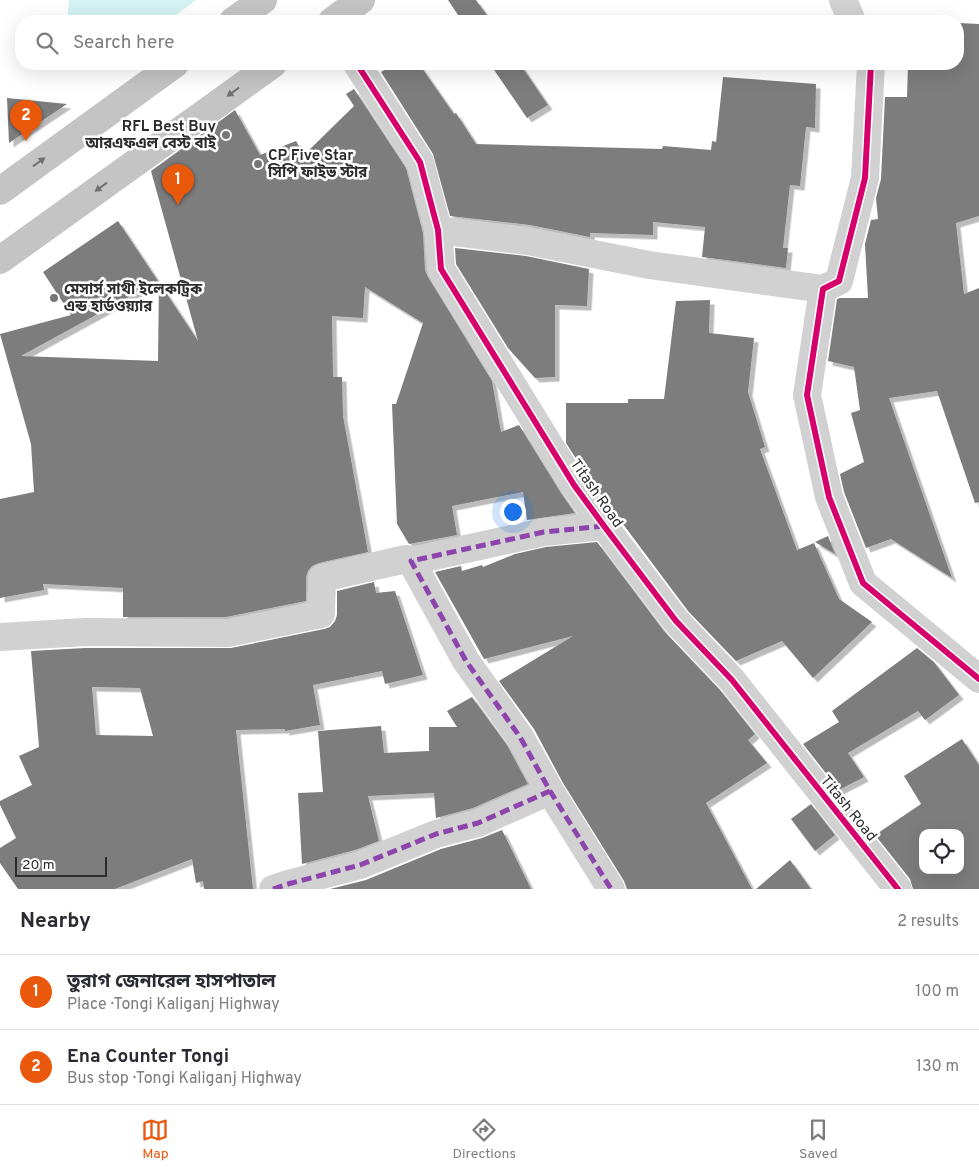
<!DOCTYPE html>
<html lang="en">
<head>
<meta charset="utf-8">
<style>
  :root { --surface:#fff; --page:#f7f7f7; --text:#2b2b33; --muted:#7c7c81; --line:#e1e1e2; --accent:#ea580c }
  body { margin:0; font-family:Overpass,"Noto Sans Bengali",sans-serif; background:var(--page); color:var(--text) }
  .controls { position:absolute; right:15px; bottom:15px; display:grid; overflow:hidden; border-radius:10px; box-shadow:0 5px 20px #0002 }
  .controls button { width:45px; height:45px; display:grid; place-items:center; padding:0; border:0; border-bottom:1px solid var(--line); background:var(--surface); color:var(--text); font:25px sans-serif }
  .scale { position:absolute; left:15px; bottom:12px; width:92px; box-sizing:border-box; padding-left:5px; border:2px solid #2c2c2c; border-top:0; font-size:14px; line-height:18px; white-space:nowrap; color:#2c2c2c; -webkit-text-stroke:4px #fff; paint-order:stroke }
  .you { position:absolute; left:512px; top:511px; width:18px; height:18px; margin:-12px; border:4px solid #fff; border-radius:50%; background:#1a73e8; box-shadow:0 0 0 8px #1a73e833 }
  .badge { display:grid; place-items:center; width:32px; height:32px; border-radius:50%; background:var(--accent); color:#fff; font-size:16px; font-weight:700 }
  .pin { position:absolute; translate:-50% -41px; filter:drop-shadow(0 1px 2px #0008) }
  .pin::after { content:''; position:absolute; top:26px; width:18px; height:15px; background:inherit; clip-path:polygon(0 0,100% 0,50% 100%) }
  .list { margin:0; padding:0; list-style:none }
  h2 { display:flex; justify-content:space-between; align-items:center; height:65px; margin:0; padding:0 20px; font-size:21px }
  h2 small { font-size:16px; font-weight:400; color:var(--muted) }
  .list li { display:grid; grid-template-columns:32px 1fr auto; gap:15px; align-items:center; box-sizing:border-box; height:75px; padding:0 20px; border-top:1px solid var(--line) }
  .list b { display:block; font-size:19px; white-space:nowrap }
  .list p { margin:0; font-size:16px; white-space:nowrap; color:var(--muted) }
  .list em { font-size:16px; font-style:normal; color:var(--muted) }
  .icon { flex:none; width:28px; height:28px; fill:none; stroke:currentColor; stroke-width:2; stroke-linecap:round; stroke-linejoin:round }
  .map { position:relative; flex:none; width:979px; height:889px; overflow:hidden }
  .search { position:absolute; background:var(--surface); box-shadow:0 5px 20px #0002; left:15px; right:15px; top:15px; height:55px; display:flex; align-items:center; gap:12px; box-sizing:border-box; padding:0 18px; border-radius:20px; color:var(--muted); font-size:19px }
  .sheet { height:215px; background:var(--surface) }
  nav { display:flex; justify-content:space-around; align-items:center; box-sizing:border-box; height:70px; border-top:1px solid var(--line); background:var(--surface); font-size:14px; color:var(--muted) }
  nav a { display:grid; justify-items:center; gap:2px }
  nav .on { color:var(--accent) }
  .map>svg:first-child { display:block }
  .water { fill:#d4f2f3 }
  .building { fill:#7d7d7d; fill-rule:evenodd; filter:url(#shadow) }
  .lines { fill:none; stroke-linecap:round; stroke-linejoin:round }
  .minor { stroke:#d1d1d1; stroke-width:28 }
  .primary { stroke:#c4c4c4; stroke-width:28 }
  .quiet { stroke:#8e44ad; stroke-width:5; stroke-dasharray:10 5; stroke-linecap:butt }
  .cycleway-casing { stroke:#fff; stroke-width:9 }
  .cycleway { stroke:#d6006c; stroke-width:6 }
  .oneway { fill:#707070 }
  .poi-dot { fill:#767676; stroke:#fff; stroke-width:2 }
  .labels { text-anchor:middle; stroke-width:5; stroke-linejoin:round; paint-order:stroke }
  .poi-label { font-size:15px; font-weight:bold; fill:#2c2c2c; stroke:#fff; text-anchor:start }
  .street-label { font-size:15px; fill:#2c2c2c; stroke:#fff }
</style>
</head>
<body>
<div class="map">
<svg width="979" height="889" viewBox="0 0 979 889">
  <defs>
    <filter id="shadow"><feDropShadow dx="4.5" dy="4.5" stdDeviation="0" flood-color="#0004"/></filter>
  </defs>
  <rect width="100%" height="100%" fill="#fff"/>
  <path class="water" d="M69,0h127l-28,21h-101z"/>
  <g class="building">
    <path d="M448,0h28l15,21h-29z"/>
    <path d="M958,23l21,1v192l-23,7 8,71 15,-6v214l-4,1 -38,-112 -48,7 63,180 -61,-39 -25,9 -22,-56 -4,-18 24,-12 -13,-49 9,-3 -6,-43 -26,-6 9,-62 3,-1h28l-3,-54 6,-24 7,-1 -2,-21 5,-19 4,-82h22l1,-33h50z"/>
    <path d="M394,64h25l35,50 2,-1 20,31 186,5 1,-3 48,4 1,-9 4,1 7,-65 93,7 -1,44 -9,-1 -6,59 -10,-1 -7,63h5l-2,20 -84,-11 3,-30 -52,-5v13l-63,-2v4l-60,-12 -80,-9 -17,-62 -52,-82z"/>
    <path d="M490,64h30l28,41 -21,13z"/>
    <path d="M354,89l52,79 17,65 2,37 3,7 64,104 9,51 18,-7 42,68 14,20 -48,7 -4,-28 -71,14 5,29 -48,9 -12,-20 -5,-120h4l27,-81 -58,-36 -2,31 -31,-2 1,61h9l1,39 25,136 -49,11 -7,3 -4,5 -2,6v24l-80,16h-103v-29l-80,-4 1,6 -44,8v-99l34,-7 -3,-48 -31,-110 71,-19 -28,-43 75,-51 40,60 -137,75 137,5 1,-79 39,59 -47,-170 84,-61 25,45 36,-14 8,14 50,-49 -8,-12z"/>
    <path d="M7,98l60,6 -58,39z"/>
    <path d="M455,248l71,8 63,13 -2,37 -32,-1v72l-20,1 -27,-30 -52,-84z"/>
    <path d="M710,300l-1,33 45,5 -6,54 17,55 -5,2 37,101 17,-7 25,56 33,23 -59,56 -31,-37 -46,20 -48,-50 -101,-135 -21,-33v-40h62v-4h36l12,-98z"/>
    <path d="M828,536l7,18 -20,-12z"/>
    <path d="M597,542l67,89 56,59 35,44 -7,6 19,23 -61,40 46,86h-125l-3,-8 -61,-98 -29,-54 -35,-48 74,-45 -89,23 -49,-87 26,-6 1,5 20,-6 1,2 32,-13 31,-7z"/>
    <path d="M374,582l2,11 19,-2 28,84 -38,9 -3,-13 -69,14 7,40 -35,6v-2l-49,1 17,159h-49l-1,-8 -7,2 -4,-24 -77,30h-97l-18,-26v-15l16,-10 -16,-33v-4l32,-16 -13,-29 20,-9 -8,-96 54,-3h146l93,-19 6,-2 5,-6 2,-6v-24zM92,687l48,1 13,48 -57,-1z"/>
    <path d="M917,648l17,14 25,33 -34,25 -7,-9 -70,42 16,24 -25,13 -36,-46 36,-22 -7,-11z"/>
    <path d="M472,697l35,48 21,39 -55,24 -37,10 -2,-25 -66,3 11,45 -24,9 -53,14 -4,-71 25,-1 -5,-61 63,-5 3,27 45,-2v-24h28l-10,-16z"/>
    <path d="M962,739l17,26v124h-66l-3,-10 -35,-44 46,-31 -17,-28zM923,833h37v37h-37z"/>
    <path d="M811,804l24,31 -20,16 -24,-32z"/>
    <path d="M502,830l29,59h-201l36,-9 75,-31 41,-11z"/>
    <path d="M790,860l21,29h-55z"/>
  </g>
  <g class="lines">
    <g class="minor">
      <path d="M843,0l9,21"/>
      <path d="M357,64l63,98 18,68 3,39 133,216 30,41 72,95 56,59 166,209"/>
      <path d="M871,64l-6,114 -26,103 -16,8 -16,106 22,102 34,86 116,96"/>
      <path d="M438,230l90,11 121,24 174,24"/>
      <path d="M604,526l-60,6 -133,29 55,100 54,76 30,54 61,98"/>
      <path d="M0,637l85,-5 143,1 93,-19 1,-36 84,-19 5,2"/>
      <path d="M273,889l15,-5 72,-19 76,-31 42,-11 72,-32"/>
    </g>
    <g class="primary">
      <path d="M233,21l30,-21"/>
      <path d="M332,21l29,-21"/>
      <path d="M0,191l175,-127"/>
      <path d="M0,260l273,-196"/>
    </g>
    <g class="quiet">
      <path d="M604,526l-60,6 -133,29 55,100 54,76 30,54 61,98"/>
      <path d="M273,889l15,-5 72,-19 76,-31 42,-11 72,-32"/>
    </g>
    <defs>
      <g id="cycleway">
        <path d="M357,64l63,98 18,68 3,39 133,216 30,41 72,95 56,59 166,209"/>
        <path d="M871,64l-6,114 -26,103 -16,8 -16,106 22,102 34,86 116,96"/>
      </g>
    </defs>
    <use href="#cycleway" class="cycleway-casing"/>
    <use href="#cycleway" class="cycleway"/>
  </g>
  <defs><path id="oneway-solid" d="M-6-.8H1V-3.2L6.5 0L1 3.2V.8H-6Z" transform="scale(1.25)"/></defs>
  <g class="oneway">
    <use href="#oneway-solid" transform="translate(233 92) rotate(144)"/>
    <use href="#oneway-solid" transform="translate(39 162) rotate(-36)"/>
    <use href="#oneway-solid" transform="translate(101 187) rotate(144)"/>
  </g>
  <g class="poi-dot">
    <circle cx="226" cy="135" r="5"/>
    <circle cx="258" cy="164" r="5"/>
    <circle cx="54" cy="298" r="5"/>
  </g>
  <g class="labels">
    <g class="poi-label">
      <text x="216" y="131" text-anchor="end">RFL Best Buy<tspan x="216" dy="17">আরএফএল বেস্ট বাই</tspan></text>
      <text x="268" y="160">CP Five Star<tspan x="268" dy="17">সিপি ফাইভ স্টার</tspan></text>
      <text x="64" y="294">মেসার্স সাথী ইলেকট্রিক<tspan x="64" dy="17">এন্ড হার্ডওয়্যার</tspan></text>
    </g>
    <g class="street-label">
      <text transform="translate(597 493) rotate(55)" y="5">Titash Road</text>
      <text transform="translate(849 808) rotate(51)" y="5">Titash Road</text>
    </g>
  </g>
</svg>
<div class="controls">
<button><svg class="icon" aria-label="locate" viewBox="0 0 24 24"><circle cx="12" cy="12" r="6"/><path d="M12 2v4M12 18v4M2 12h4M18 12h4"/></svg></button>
</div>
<div class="scale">20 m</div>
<div class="you"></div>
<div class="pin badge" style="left:178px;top:205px">1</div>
<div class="pin badge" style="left:26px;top:141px">2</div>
<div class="search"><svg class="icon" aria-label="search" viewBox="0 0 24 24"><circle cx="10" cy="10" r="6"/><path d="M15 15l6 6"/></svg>Search here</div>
</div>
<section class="sheet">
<h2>Nearby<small>2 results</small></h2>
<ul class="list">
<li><span class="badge">1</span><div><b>তুরাগ জেনারেল হাসপাতাল</b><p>Place · Tongi Kaliganj Highway</p></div><em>100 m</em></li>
<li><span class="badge">2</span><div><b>Ena Counter Tongi</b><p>Bus stop · Tongi Kaliganj Highway</p></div><em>130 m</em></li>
</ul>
</section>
<nav>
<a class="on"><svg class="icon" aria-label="map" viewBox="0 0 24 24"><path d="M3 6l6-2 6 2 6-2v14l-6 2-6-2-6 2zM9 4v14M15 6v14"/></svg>Map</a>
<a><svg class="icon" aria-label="directions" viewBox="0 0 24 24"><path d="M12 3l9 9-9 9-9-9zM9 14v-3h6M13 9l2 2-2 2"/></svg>Directions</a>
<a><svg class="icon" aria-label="saved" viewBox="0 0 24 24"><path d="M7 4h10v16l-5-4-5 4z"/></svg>Saved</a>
</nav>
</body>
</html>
